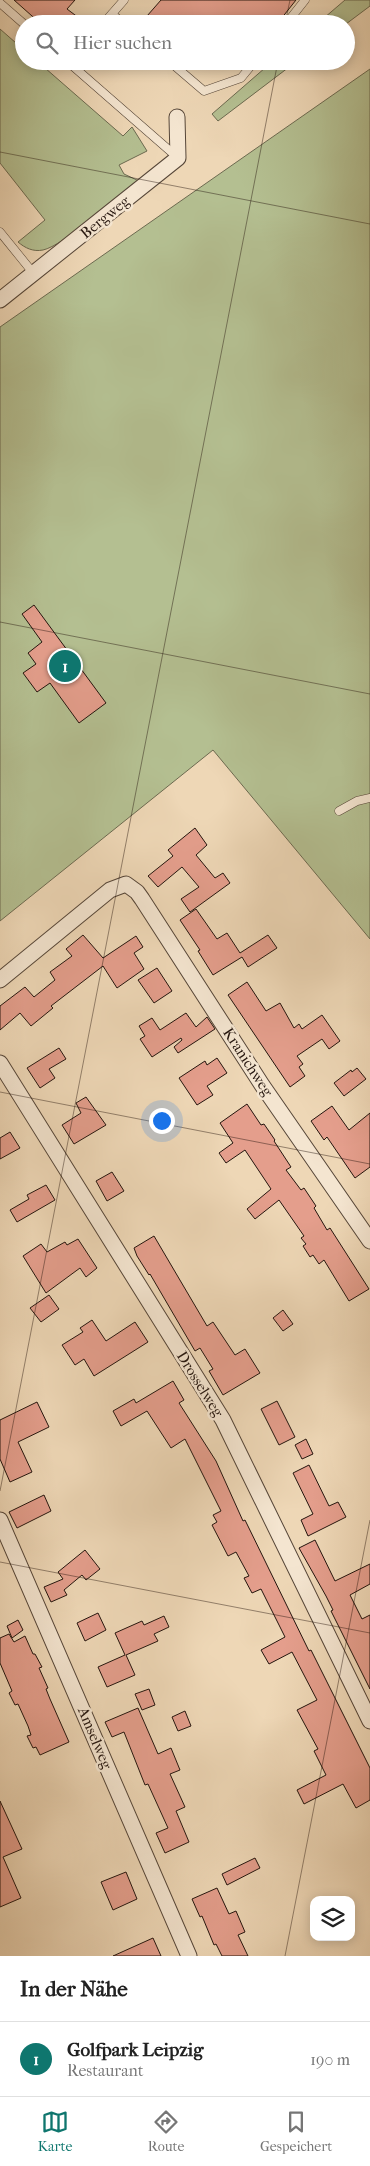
<!DOCTYPE html>
<html lang="de">
<head>
<meta charset="utf-8">
<style>
  :root { --surface:#fff; --page:#f6f6f6; --text:#222; --muted:#767676; --line:#e0e0e0; --accent:#0f766e }
  body { margin:0; font-family:"IM FELL French Canon",serif; background:var(--page); color:var(--text) }
  .controls { position:absolute; right:15px; bottom:15px; display:grid; overflow:hidden; border-radius:10px; box-shadow:0 2px 12px #0003 }
  .controls button { width:45px; height:45px; display:grid; place-items:center; padding:0; border:0; border-bottom:1px solid var(--line); background:var(--surface); color:var(--text); font:25px sans-serif }
  .you { position:absolute; left:161px; top:1120px; width:18px; height:18px; margin:-12px; border:4px solid #fff; border-radius:50%; background:#1a73e8; box-shadow:0 0 0 8px #1a73e833 }
  .badge { display:grid; place-items:center; width:32px; height:32px; border-radius:50%; background:var(--accent); color:#fff; font-size:16px; font-weight:700 }
  .pin { position:absolute; translate:-50% -50%; border:2px solid #fff; box-shadow:0 1px 5px #0006 }
  .list { margin:0; padding:0; list-style:none }
  h2 { display:flex; justify-content:space-between; align-items:center; height:65px; margin:0; padding:0 20px; font-size:21px }
  h2 small { font-size:16px; font-weight:400; color:var(--muted) }
  .list li { display:grid; grid-template-columns:32px 1fr auto; gap:15px; align-items:center; box-sizing:border-box; height:75px; padding:0 20px; border-top:1px solid var(--line) }
  .list b { display:block; font-size:19px; white-space:nowrap }
  .list p { margin:0; font-size:16px; white-space:nowrap; color:var(--muted) }
  .list em { font-size:16px; font-style:normal; color:var(--muted) }
  .icon { flex:none; width:28px; height:28px; fill:none; stroke:currentColor; stroke-width:2; stroke-linecap:round; stroke-linejoin:round }
  .map { position:relative; flex:none; width:370px; height:1956px; overflow:hidden }
  .search { position:absolute; background:var(--surface); box-shadow:0 2px 12px #0003; left:15px; right:15px; top:15px; height:55px; display:flex; align-items:center; gap:12px; box-sizing:border-box; padding:0 18px; border-radius:28px; color:var(--muted); font-size:19px }
  .sheet { height:140px; background:var(--surface) }
  nav { display:flex; justify-content:space-around; align-items:center; box-sizing:border-box; height:70px; border-top:1px solid var(--line); background:var(--surface); font-size:14px; color:var(--muted) }
  nav a { display:grid; justify-items:center; gap:2px }
  nav .on { color:var(--accent) }
  .map>svg:first-child { display:block }
  .green { fill:#b4bf91; stroke:#6c6a50 }
  .building { fill:#e49e8c; stroke:#24150e }
  .lines { fill:none; stroke-linecap:round; stroke-linejoin:round }
  .service-casing { stroke:#564638; stroke-width:9 }
  .minor-casing { stroke:#564638; stroke-width:17 }
  .service { stroke:#f4e5d0; stroke-width:8 }
  .minor { stroke:#f4e5d0; stroke-width:15 }
  .ticks { fill:none; stroke:#24150e; stroke-width:1; stroke-opacity:0.45 }
  .labels { text-anchor:middle; stroke-width:5; stroke-linejoin:round; paint-order:stroke }
  .street-label { font-size:15px; fill:#24150e; stroke:#f4e5d0 }
</style>
</head>
<body>
<div class="map">
<svg width="370" height="1956" viewBox="0 0 370 1956">
  <rect width="100%" height="100%" fill="#eed7b6"/>
  <filter id="stains"><feTurbulence type="fractalNoise" baseFrequency=".004" numOctaves="4"/><feColorMatrix values="0 0 0 0 .2 0 0 0 0 .09 0 0 0 0 .02 0 0 0 .5 -.17"/></filter>
  <radialGradient id="worn" r=".72"><stop offset=".6" stop-color="#630" stop-opacity="0"/><stop offset="1" stop-color="#630" stop-opacity=".3"/></radialGradient>
  <g class="green">
    <path d="M345,0h25v6l-24,18h-29z"/>
    <path d="M0,29l24,21v11h13l86,75 9,-9 15,24 -28,14 5,9 15,7c-20,15 -76,65 -96,69 -10,2 -18,-2 -25,-8l27,-22 -45,-57z"/>
    <path d="M273,61h24l-79,60 -6,-7z"/>
    <path d="M370,69v870l-157,-189 -213,171v-594z"/>
  </g>
  <g class="building">
    <path d="M14,0h61l-8,9 20,15h-46z"/>
    <path d="M161,0h135l-19,24h-137z"/>
    <path d="M34,605l72,98 -27,20 -29,-40 -13,9 -14,-19 13,-9 -8,-11 14,-11 -20,-28z"/>
    <path d="M195,828l12,17 -11,10 19,23 8,-5 7,10 -40,29 -9,-13 18,-12 -17,-20 -24,20 -10,-11 25,-20 -5,-6z"/>
    <path d="M196,909l21,30 10,-6 13,20 28,-18 9,13 -29,19 -6,-10 -29,18 -15,-24 2,-1 -20,-30z"/>
    <path d="M83,935l20,23 33,-22 7,11 -9,6 10,16 -27,19 -14,-22 -52,40 2,2 -22,18 -11,-13 -20,17v-24l25,-19 9,10 21,-17 -5,-8 22,-16 -6,-7z"/>
    <path d="M157,968l15,23 -18,12 -16,-23z"/>
    <path d="M247,982l19,29 14,-8 14,25 5,-4 3,5 20,-14 18,26 -11,8 -7,-10 -25,17 6,8 -4,3 6,9 -15,11 -62,-92z"/>
    <path d="M186,1013l10,14 11,-10 8,12 -37,24 -4,-6 8,-7 -1,-2 -29,19 -12,-18 5,-3 -6,-10 13,-8 8,12z"/>
    <path d="M59,1048l7,11 -17,10 6,9 -15,10 -13,-20z"/>
    <path d="M217,1058l10,15 -20,13 6,9 -16,10 -18,-27 26,-17 2,4z"/>
    <path d="M357,1068l9,11 -22,17 -10,-13 17,-13 1,2z"/>
    <path d="M86,1097l20,28 -32,19 -12,-19 19,-12 -5,-10z"/>
    <path d="M247,1104l14,21 3,-1 11,16 -1,1 17,26 -5,3 15,20 3,-2 12,18 -2,2 13,22 3,-2 39,61 -20,12 -25,-41 -5,4 -6,-9 -3,2 -7,-11 3,-2 -5,-6 3,-2 -25,-36 -24,19 -8,-10 24,-20 -26,-39 -19,13 -7,-10 14,-10 -13,-20z"/>
    <path d="M332,1106l17,24 21,-17v54l-15,11 -28,-41 -3,3 -13,-19z"/>
    <path d="M10,1132l10,16 -20,11v-21z"/>
    <path d="M112,1172l12,19 -17,10 -11,-20z"/>
    <path d="M46,1185l9,15 -38,22 -7,-12 19,-11 -2,-4z"/>
    <path d="M154,1236l53,90 6,-4 22,33 10,-6 15,24 -37,22 -14,-24 4,-2 -13,-21 -5,3 -45,-77 -1,1 -12,-19 -3,-8z"/>
    <path d="M78,1239l19,29 -11,9 -6,-9 -34,25 -23,-37 18,-12 6,8 18,-10 2,3z"/>
    <path d="M49,1295l10,14 -18,13 -11,-14z"/>
    <path d="M283,1310l10,14 -10,7 -10,-13z"/>
    <path d="M92,1320l14,21 29,-19 13,20 -54,34 -10,-17 -9,6 -13,-20 21,-13 -3,-4z"/>
    <path d="M173,1381l11,19 -5,3 37,58 27,60 2,-1 64,131 2,-1 59,118v32l-14,8 -13,-24 -39,20 -7,-14 29,-15 -12,-24 4,-2 -21,-39 20,-10 -25,-48 -23,12 -8,-14 24,-13 -24,-48 -9,4 -8,-15 5,-2 -13,-24 -8,4 -16,-31 5,-3 -4,-7 8,-4 -36,-72 -14,9 -24,-37 -26,15 -8,-15 21,-12 2,4z"/>
    <path d="M277,1401l18,36 -16,8 -18,-36z"/>
    <path d="M37,1402l12,25 -31,15 14,30 -22,10 -10,-23v-39z"/>
    <path d="M306,1439l7,15 -11,5 -7,-14z"/>
    <path d="M309,1465l20,41 9,-4 8,15 -38,19 -7,-16 12,-6 -20,-41z"/>
    <path d="M44,1495l7,16 -34,17 -8,-16z"/>
    <path d="M315,1540l20,41 35,-17v20l-20,11 12,24 8,-4v74l-39,-78 2,-1 -7,-14 -27,-48z"/>
    <path d="M85,1550l15,19 -14,11 -4,-5 -18,15 3,5 -16,7 -7,-15 19,-8 -5,-7z"/>
    <path d="M98,1613l8,17 -21,11 -8,-18z"/>
    <path d="M164,1616l5,11 -15,7 4,7 -32,14 9,20 -28,12 -9,-20 27,-12 -10,-22 27,-12 2,4z"/>
    <path d="M18,1620l5,10 -11,8 -5,-12z"/>
    <path d="M9,1634l5,8 11,-6 8,18h2l7,13 -3,1 9,20 -2,1 4,10 19,43 -29,13 -4,-8 -3,1 -6,-12 4,-1 -3,-9 -10,-22 -3,1 -6,-12 3,-2 -12,-28v-25z"/>
    <path d="M149,1689l6,16 -13,5 -7,-16z"/>
    <path d="M138,1708l20,46 13,-6 9,22 -10,4 15,33 -9,4 13,31 -24,11 -9,-20 12,-5 -20,-44 -3,1 -21,-53 -12,5 -7,-15z"/>
    <path d="M185,1711l6,15 -13,5 -6,-14z"/>
    <path d="M0,1801l22,48 -19,8 18,41 -21,9z"/>
    <path d="M255,1858l5,10 -33,17 -5,-11z"/>
    <path d="M126,1872l11,27 -24,11 -12,-28z"/>
    <path d="M217,1888l12,26 7,-3 9,21 -7,3 10,21h-26l-6,-12 -2,1 -12,-29 -2,1 -8,-18z"/>
    <path d="M153,1938l8,18h-48z"/>
  </g>
  <g class="lines">
    <defs>
      <g id="service">
        <path d="M0,3l24,21"/>
        <path d="M112,14l12,10"/>
        <path d="M103,24l21,-24"/>
        <path d="M286,24l19,-24"/>
        <path d="M67,61l110,96"/>
        <path d="M169,61l35,30 37,-13 14,-17"/>
        <path d="M0,232l34,42"/>
        <path d="M339,811l18,-10 13,-3"/>
      </g>
      <g id="minor">
        <path d="M0,300l178,-142 -1,-41"/>
        <path d="M0,980l110,-90 16,-6 11,8 5,7 120,186 108,156"/>
        <path d="M0,1063l223,357 147,301"/>
        <path d="M0,1520l189,436"/>
      </g>
    </defs>
    <use href="#service" class="service-casing"/>
    <use href="#minor" class="minor-casing"/>
    <use href="#service" class="service"/>
    <use href="#minor" class="minor"/>
  </g>
  <path class="ticks" d="M285,24l5,-24M0,152l370,72M0,622l370,72M0,1092l370,72M0,1491l278,-1430M0,1562l370,71M285,1956l85,-436"/>
  <g class="labels">
    <g class="street-label">
      <text transform="translate(105 217) rotate(-39)" y="5">Bergweg</text>
      <text transform="translate(248 1062) rotate(57)" y="5">Kranichweg</text>
      <text transform="translate(200 1384) rotate(58)" y="5">Drosselweg</text>
      <text transform="translate(95 1738) rotate(67)" y="5">Amselweg</text>
    </g>
  </g>
  <rect width="100%" height="100%" filter="url(#stains)"/>
  <rect width="100%" height="100%" fill="url(#worn)"/>
</svg>
<div class="controls">
<button><svg class="icon" aria-label="layers" viewBox="0 0 24 24"><path d="M12 4l9 5-9 5-9-5zM3 14l9 5 9-5"/></svg></button>
</div>
<div class="you"></div>
<div class="pin badge" style="left:65px;top:666px">1</div>
<div class="search"><svg class="icon" aria-label="search" viewBox="0 0 24 24"><circle cx="10" cy="10" r="6"/><path d="M15 15l6 6"/></svg>Hier suchen</div>
</div>
<section class="sheet">
<h2>In der Nähe<small></small></h2>
<ul class="list">
<li><span class="badge">1</span><div><b>Golfpark Leipzig</b><p>Restaurant</p></div><em>190 m</em></li>
</ul>
</section>
<nav>
<a class="on"><svg class="icon" aria-label="map" viewBox="0 0 24 24"><path d="M3 6l6-2 6 2 6-2v14l-6 2-6-2-6 2zM9 4v14M15 6v14"/></svg>Karte</a>
<a><svg class="icon" aria-label="directions" viewBox="0 0 24 24"><path d="M12 3l9 9-9 9-9-9zM9 14v-3h6M13 9l2 2-2 2"/></svg>Route</a>
<a><svg class="icon" aria-label="saved" viewBox="0 0 24 24"><path d="M7 4h10v16l-5-4-5 4z"/></svg>Gespeichert</a>
</nav>
</body>
</html>
